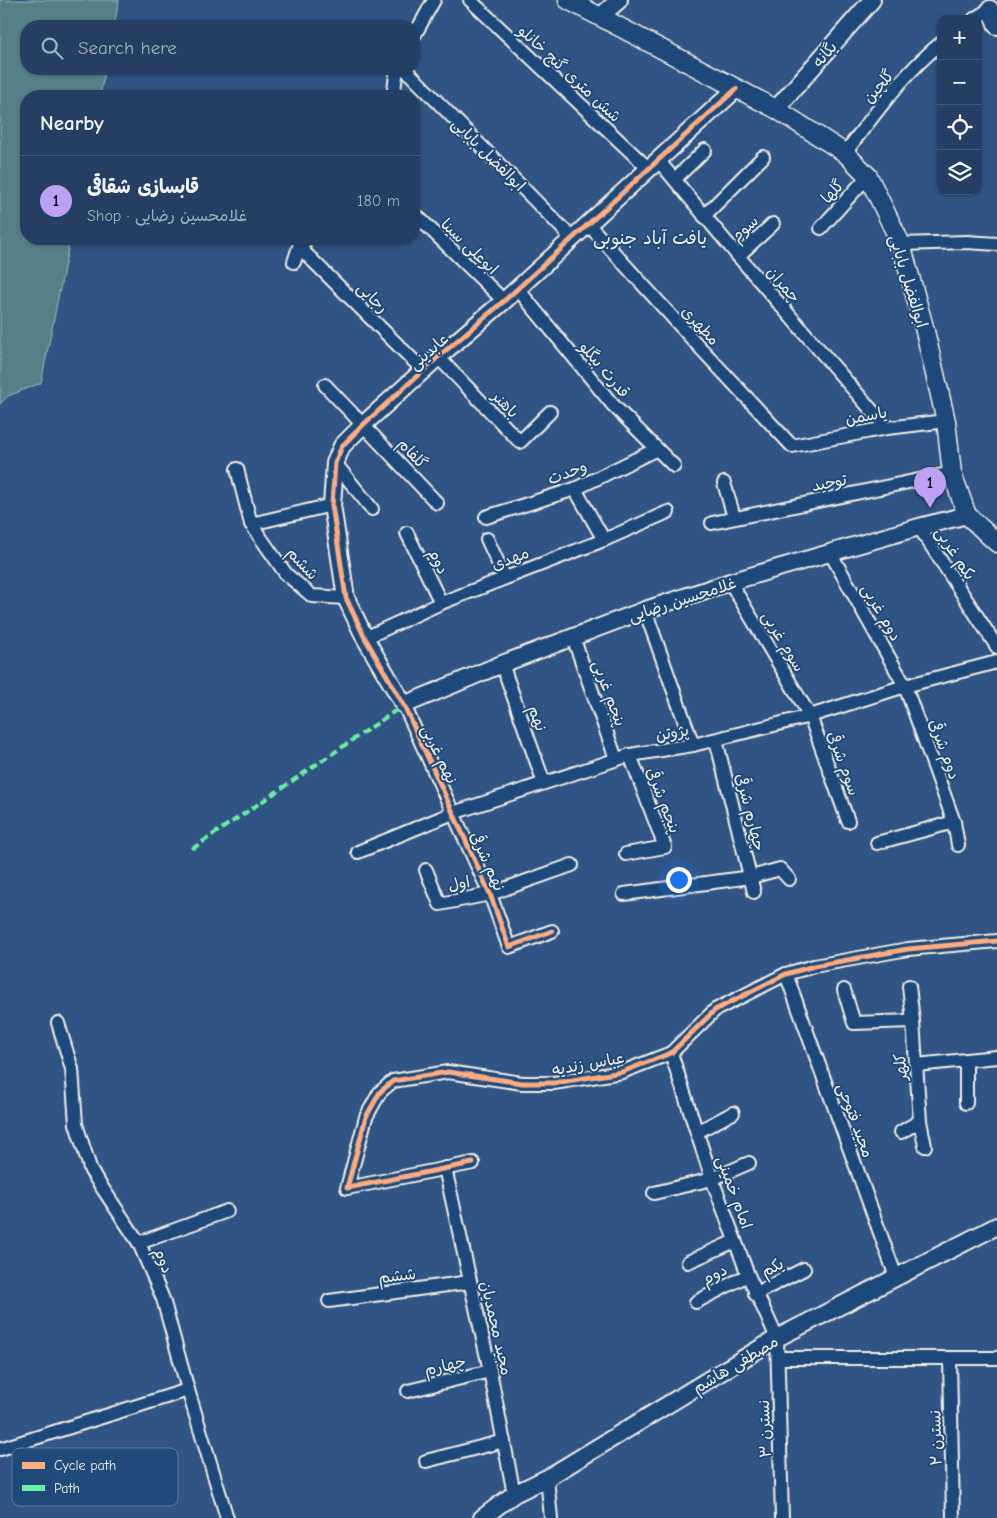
<!DOCTYPE html>
<html lang="en">
<head>
<meta charset="utf-8">
<style>
  :root { --surface:#243f63; --page:#304a6c; --text:#f1f3f6; --muted:#a3afbe; --line:#415878; --accent:#bca0f2 }
  body { margin:0; font-family:"Comic Neue","Playpen Sans Arabic",sans-serif; background:var(--page); color:var(--text) }
  .controls { position:absolute; right:15px; top:15px; display:grid; overflow:hidden; border-radius:10px; box-shadow:0 1px 4px #0004 }
  .controls button { width:45px; height:45px; display:grid; place-items:center; padding:0; border:0; border-bottom:1px solid var(--line); background:var(--surface); color:var(--text); font:25px sans-serif }
  .you { position:absolute; left:678px; top:879px; width:18px; height:18px; margin:-12px; border:4px solid #fff; border-radius:50%; background:#1a73e8; box-shadow:0 0 0 8px #1a73e833 }
  .badge { display:grid; place-items:center; width:32px; height:32px; border-radius:50%; background:var(--accent); color:#111; font-size:16px; font-weight:700 }
  .pin { position:absolute; translate:-50% -41px; filter:drop-shadow(0 1px 2px #0008) }
  .pin::after { content:''; position:absolute; top:26px; width:18px; height:15px; background:inherit; clip-path:polygon(0 0,100% 0,50% 100%) }
  .list { margin:0; padding:0; list-style:none }
  h2 { display:flex; justify-content:space-between; align-items:center; height:65px; margin:0; padding:0 20px; font-size:21px }
  h2 small { font-size:16px; font-weight:400; color:var(--muted) }
  .list li { display:grid; grid-template-columns:32px 1fr auto; gap:15px; align-items:center; box-sizing:border-box; height:90px; padding:0 20px; border-top:1px solid var(--line) }
  .list b { display:block; font-size:19px; white-space:nowrap }
  .list p { margin:0; font-size:16px; white-space:nowrap; color:var(--muted) }
  .list em { font-size:16px; font-style:normal; color:var(--muted) }
  .icon { flex:none; width:28px; height:28px; fill:none; stroke:currentColor; stroke-width:2; stroke-linecap:round; stroke-linejoin:round }
  .map { position:relative; flex:none; width:997px; height:1518px; overflow:hidden }
  .search { position:absolute; background:var(--surface); box-shadow:0 1px 4px #0004; left:20px; top:20px; width:400px; height:55px; display:flex; align-items:center; gap:12px; box-sizing:border-box; padding:0 18px; border-radius:20px; color:var(--muted); font-size:19px }
  .panel { position:absolute; background:var(--surface); box-shadow:0 1px 4px #0004; left:20px; top:90px; width:400px; height:155px; border-radius:20px }
  .map>svg:first-child { display:block }
  .green { fill:#548088; stroke:#a4b8b8 }
  .lines { fill:none; stroke-linecap:round; stroke-linejoin:round }
  .minor-casing { stroke:#f4f1e8; stroke-width:16 }
  .tertiary-casing { stroke:#f4f1e8; stroke-width:20 }
  .secondary-casing { stroke:#f4f1e8; stroke-width:21 }
  .minor { stroke:#1f4a7a; stroke-width:12 }
  .tertiary { stroke:#1f4a7a; stroke-width:16 }
  .secondary { stroke:#1f4a7a; stroke-width:18 }
  .quiet { stroke:#6deda7; stroke-width:4; stroke-dasharray:8 4; stroke-linecap:butt }
  .cycleway-casing { stroke:#1f4a7a; stroke-width:8 }
  .cycleway { stroke:#ffac80; stroke-width:5 }
  .labels { text-anchor:middle; stroke-width:4; stroke-linejoin:round; paint-order:stroke }
  .street-label { font-size:16px; fill:#f4f1e8; stroke:#1f4a7a }
  .neighbourhood-label { font-size:18px; fill:#f4f1e8; stroke:#1f4a7a }
  .key { fill:#1f4a7a; stroke:#5f7c9b; stroke-width:1 }
  .key-label { font-size:14px; fill:#f4f1e8 }
</style>
</head>
<body>
<div class="map">
<svg width="997" height="1518" viewBox="0 0 997 1518">
  <rect width="100%" height="100%" fill="#305484"/>
  <filter id="ink" filterUnits="userSpaceOnUse"><feTurbulence type="fractalNoise" baseFrequency=".02" numOctaves="2"/><feDisplacementMap in="SourceGraphic" scale="10" xChannelSelector="R" yChannelSelector="G"/><feConvolveMatrix kernelMatrix="1 2 1 2 8 2 1 2 1" color-interpolation-filters="sRGB"/></filter>
  <g filter="url(#ink)">
    <path class="green" d="M0,0h119l-5,26h-88v43h79l-5,27h-74v143h44l-29,144 -33,13 -8,8z"/>
    <g class="lines">
      <defs>
        <g id="minor">
          <path d="M470,0l179,169"/>
          <path d="M974,19l16,-10"/>
          <path d="M414,36l20,-36"/>
          <path d="M405,69l168,170"/>
          <path d="M393,96l4,-27"/>
          <path d="M845,153c29,-38 58,-79 96,-110"/>
          <path d="M658,160l80,96 149,172"/>
          <path d="M675,179l30,-29"/>
          <path d="M414,213l90,88"/>
          <path d="M704,216l59,-59"/>
          <path d="M588,224l105,116 99,106 95,-18 59,-7"/>
          <path d="M821,228l47,-52"/>
          <path d="M901,244l66,-2 30,2"/>
          <path d="M299,247l125,124"/>
          <path d="M738,256l35,-32"/>
          <path d="M294,262l5,-15 8,-8"/>
          <path d="M517,288l95,116 62,62"/>
          <path d="M438,357l82,85 30,-30"/>
          <path d="M325,385l112,118"/>
          <path d="M335,463l37,46"/>
          <path d="M237,469l14,55 35,50 26,22 34,2"/>
          <path d="M724,483l10,34"/>
          <path d="M575,489l29,51"/>
          <path d="M486,517l89,-28 82,-40"/>
          <path d="M712,523l240,-50"/>
          <path d="M251,524l81,-19"/>
          <path d="M919,527l78,120"/>
          <path d="M407,533l34,70"/>
          <path d="M487,539l18,39"/>
          <path d="M831,554l74,132 49,136 4,23"/>
          <path d="M730,582l80,134 38,105"/>
          <path d="M645,610l48,135"/>
          <path d="M573,637l43,122"/>
          <path d="M365,638l76,-35 163,-63 64,-28"/>
          <path d="M502,664l42,119"/>
          <path d="M404,705l86,189 19,53 43,-16"/>
          <path d="M716,740l38,152"/>
          <path d="M877,843l77,-21"/>
          <path d="M358,852l95,-39 177,-58 63,-10 117,-29 95,-30 92,-24"/>
          <path d="M626,854l39,-7 -35,-92"/>
          <path d="M426,870l14,34 50,-10 82,-29"/>
          <path d="M624,894l127,-17 29,-8 9,10"/>
          <path d="M786,974l110,303"/>
          <path d="M909,986l4,35 7,100 5,25"/>
          <path d="M844,990l10,33 59,-2"/>
          <path d="M58,1023l14,46 4,55 15,47 48,72 24,56 25,91 39,128"/>
          <path d="M671,1053l41,126 36,96 29,63 5,180"/>
          <path d="M966,1061v42"/>
          <path d="M916,1065l81,-8"/>
          <path d="M697,1132l36,-19"/>
          <path d="M901,1132l19,-11"/>
          <path d="M473,1163l-126,25 19,-71 14,-25 13,-11 55,-9 74,11h32l68,-11 49,-19 44,-43 71,-36 28,-8 94,-17 89,-8"/>
          <path d="M445,1168l45,203 24,123"/>
          <path d="M654,1193l58,-14 37,-16"/>
          <path d="M139,1243l88,-32"/>
          <path d="M688,1262l47,-21"/>
          <path d="M755,1294l49,-25"/>
          <path d="M329,1301l141,-19"/>
          <path d="M696,1302l52,-27"/>
          <path d="M778,1358h219"/>
          <path d="M950,1358l3,160"/>
          <path d="M408,1391l82,-20"/>
          <path d="M0,1449l188,-59"/>
          <path d="M426,1461l78,-20"/>
          <path d="M547,1478l4,40"/>
        </g>
        <g id="tertiary">
          <path d="M990,9l7,17"/>
          <path d="M601,16l18,-16"/>
          <path d="M736,89l-232,212 -66,56 -74,67 -22,22 -7,17 -3,42 14,93 19,40 39,67 98,-41 143,-54 85,-28 189,-55 48,-12"/>
          <path d="M776,109l96,-109"/>
          <path d="M482,1518l32,-24 33,-16 230,-140 220,-112"/>
        </g>
        <path id="secondary" d="M568,0l208,109 69,44 23,23 33,68 23,83 22,94 6,52 15,42 30,28"/>
      </defs>
      <use href="#minor" class="minor-casing"/>
      <use href="#tertiary" class="tertiary-casing"/>
      <use href="#secondary" class="secondary-casing"/>
      <use href="#minor" class="minor"/>
      <use href="#tertiary" class="tertiary"/>
      <use href="#secondary" class="secondary"/>
      <path class="quiet" d="M192,849l212,-144"/>
      <defs>
        <g id="cycleway">
          <path d="M552,931l-43,16 -19,-53 -86,-189 -39,-67 -19,-40 -14,-93 3,-42 7,-17 22,-22 74,-67 66,-56 232,-212"/>
          <path d="M473,1163l-126,25 19,-71 14,-25 13,-11 55,-9 74,11h32l68,-11 49,-19 44,-43 71,-36 28,-8 94,-17 89,-8"/>
        </g>
      </defs>
      <use href="#cycleway" class="cycleway-casing"/>
      <use href="#cycleway" class="cycleway"/>
    </g>
  </g>
  <g class="labels">
    <g class="street-label">
      <text transform="translate(824 54) rotate(-48)" y="6">یگانه</text>
      <text transform="translate(570 73) rotate(43)" y="6">شش متری گنج خانلو</text>
      <text transform="translate(878 86) rotate(-49)" y="6">گلچین</text>
      <text transform="translate(489 154) rotate(45)" y="6">ابوالفضل بابایی</text>
      <text transform="translate(832 191) rotate(-48)" y="6">گلها</text>
      <text transform="translate(744 228) rotate(-43)" y="6">سوم</text>
      <text transform="translate(470 246) rotate(44)" y="6">ابوعلی سینا</text>
      <text transform="translate(909 281) rotate(73)" y="6">ابوالفضل بابایی</text>
      <text transform="translate(784 284) rotate(49)" y="6">چمران</text>
      <text transform="translate(373 297) rotate(45)" y="6">رجایی</text>
      <text transform="translate(701 325) rotate(47)" y="6">مطهری</text>
      <text transform="translate(428 351) rotate(-41)" y="6">عابدینی</text>
      <text transform="translate(605 369) rotate(50)" y="6">قدرت بیگلو</text>
      <text transform="translate(506 404) rotate(46)" y="6">باهنر</text>
      <text transform="translate(866 415) rotate(-10)" y="6">یاسمن</text>
      <text transform="translate(413 453) rotate(47)" y="6">گلفام</text>
      <text transform="translate(567 472) rotate(-21)" y="6">وحدت</text>
      <text transform="translate(829 482) rotate(-11)" y="6">توحید</text>
      <text transform="translate(956 553) rotate(57)" y="6">یکم غربی</text>
      <text transform="translate(510 558) rotate(-21)" y="6">مهدی</text>
      <text transform="translate(439 561) rotate(64)" y="6">دوم</text>
      <text transform="translate(303 563) rotate(47)" y="6">ششم</text>
      <text transform="translate(682 599) rotate(-18)" y="6">غلامحسین رضایی</text>
      <text transform="translate(882 612) rotate(60)" y="6">دوم غربی</text>
      <text transform="translate(784 641) rotate(59)" y="6">سوم غربی</text>
      <text transform="translate(610 693) rotate(70)" y="6">پنجم غربی</text>
      <text transform="translate(538 718) rotate(70)" y="6">نهم</text>
      <text transform="translate(672 732) rotate(-10)" y="6">پژوتن</text>
      <text transform="translate(945 749) rotate(70)" y="6">دوم شرقی</text>
      <text transform="translate(440 754) rotate(65)" y="6">نهم غربی</text>
      <text transform="translate(844 763) rotate(70)" y="6">سوم شرقی</text>
      <text transform="translate(664 800) rotate(69)" y="6">پنجم شرقی</text>
      <text transform="translate(751 812) rotate(76)" y="6">چهارم شرقی</text>
      <text transform="translate(488 861) rotate(66)" y="6">نهم شرقی</text>
      <text transform="translate(459 883) rotate(-11)" y="6">اول</text>
      <text transform="translate(588 1063) rotate(-10)" y="6">عباس زندیه</text>
      <text transform="translate(900 1067) rotate(-94)" y="6">کلهر</text>
      <text transform="translate(856 1120) rotate(70)" y="6">مجید فتوحی</text>
      <text transform="translate(735 1192) rotate(70)" y="6">امام خمینی</text>
      <text transform="translate(164 1260) rotate(67)" y="6">دوم</text>
      <text transform="translate(772 1267) rotate(-28)" y="6">یکم</text>
      <text transform="translate(714 1274) rotate(-28)" y="6">دوم</text>
      <text transform="translate(397 1275) rotate(-7)" y="6">ششم</text>
      <text transform="translate(497 1328) rotate(77)" y="6">مجید محمدیان</text>
      <text transform="translate(735 1364) rotate(-31)" y="6">مصطفی هاشم</text>
      <text transform="translate(445 1365) rotate(-13)" y="6">چهارم</text>
      <text transform="translate(764 1429) rotate(-92)" y="6">نسترن ۳</text>
      <text transform="translate(935 1438) rotate(-91)" y="6">نسترن ۲</text>
    </g>
    <g class="neighbourhood-label">
      <text x="650" y="244">یافت آباد جنوبی</text>
    </g>
  </g>
  <rect x="12" y="1448" width="166" height="58" rx="8" class="key"/>
  <rect x="22" y="1462" width="23" height="7" fill="#ffac80"/>
  <rect x="22" y="1485" width="23" height="6" fill="#6deda7"/>
  <g class="key-label">
    <text x="54" y="1470">Cycle path</text>
    <text x="54" y="1493">Path</text>
  </g>
</svg>
<div class="controls">
<button>+</button>
<button>−</button>
<button><svg class="icon" aria-label="locate" viewBox="0 0 24 24"><circle cx="12" cy="12" r="6"/><path d="M12 2v4M12 18v4M2 12h4M18 12h4"/></svg></button>
<button><svg class="icon" aria-label="layers" viewBox="0 0 24 24"><path d="M12 4l9 5-9 5-9-5zM3 14l9 5 9-5"/></svg></button>
</div>
<div class="you"></div>
<div class="pin badge" style="left:930px;top:508px">1</div>
<div class="search"><svg class="icon" aria-label="search" viewBox="0 0 24 24"><circle cx="10" cy="10" r="6"/><path d="M15 15l6 6"/></svg>Search here</div>
<section class="panel">
<h2>Nearby<small></small></h2>
<ul class="list">
<li><span class="badge">1</span><div><b>قابسازی شقاقی</b><p>Shop · غلامحسین رضایی</p></div><em>180 m</em></li>
</ul>
</section>
</div>
</body>
</html>
